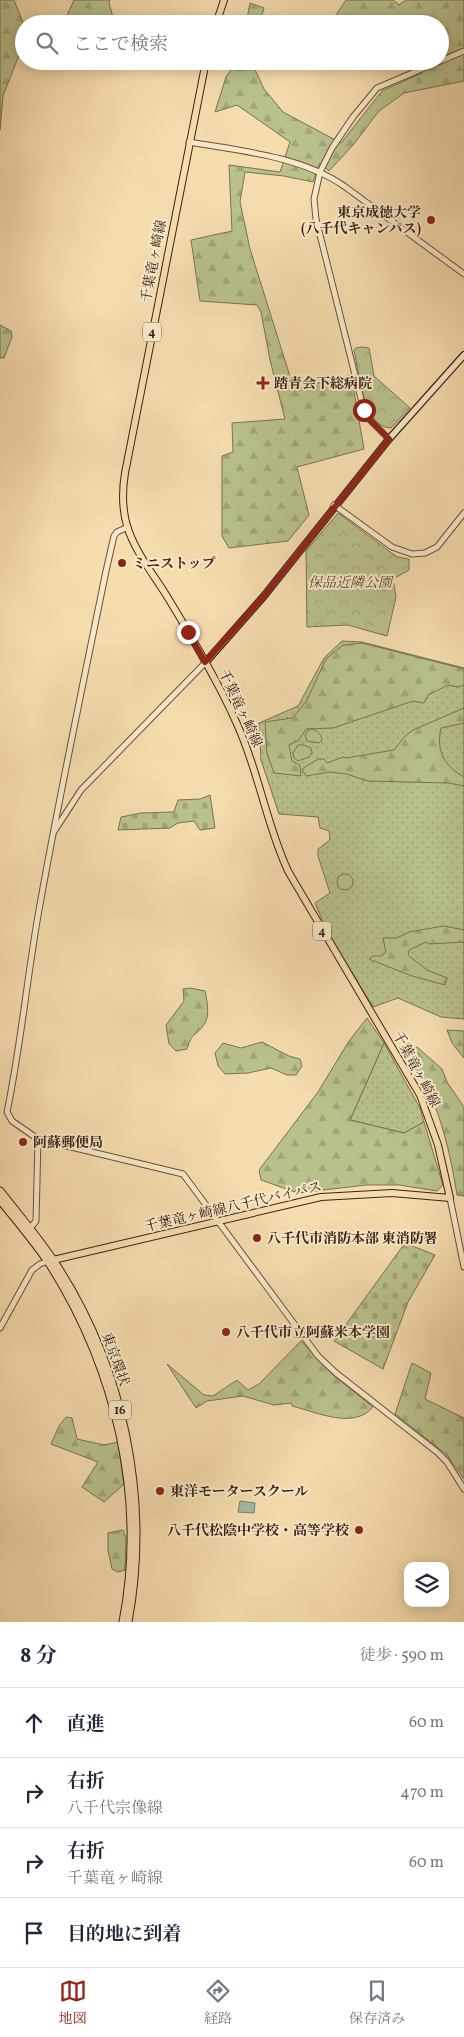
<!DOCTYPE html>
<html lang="ja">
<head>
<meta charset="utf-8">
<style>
  :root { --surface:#fff; --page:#f6f6f7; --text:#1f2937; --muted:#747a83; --line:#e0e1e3; --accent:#8f2418 }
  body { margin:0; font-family:Vollkorn,"Noto Serif JP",serif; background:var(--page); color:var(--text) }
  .controls { position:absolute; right:15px; bottom:15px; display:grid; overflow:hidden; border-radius:10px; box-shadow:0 2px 12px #0003 }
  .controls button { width:45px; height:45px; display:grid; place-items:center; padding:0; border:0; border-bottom:1px solid var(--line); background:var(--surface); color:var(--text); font:25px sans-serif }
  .stop { position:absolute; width:15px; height:15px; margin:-11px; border:4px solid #8f2418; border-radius:50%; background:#fff }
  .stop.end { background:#8f2418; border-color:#fff; box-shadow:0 1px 5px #0008 }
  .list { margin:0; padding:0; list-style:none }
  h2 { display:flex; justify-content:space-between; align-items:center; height:65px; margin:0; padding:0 20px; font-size:21px }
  h2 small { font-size:16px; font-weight:400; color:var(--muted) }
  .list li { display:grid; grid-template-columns:32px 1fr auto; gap:15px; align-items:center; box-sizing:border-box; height:70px; padding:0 20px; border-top:1px solid var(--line) }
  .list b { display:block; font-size:19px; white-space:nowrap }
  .list p { margin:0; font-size:16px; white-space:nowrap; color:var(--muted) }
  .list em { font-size:16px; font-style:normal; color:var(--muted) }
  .icon { flex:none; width:28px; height:28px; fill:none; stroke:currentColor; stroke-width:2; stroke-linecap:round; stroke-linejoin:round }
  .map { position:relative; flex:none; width:464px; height:1622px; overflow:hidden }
  .search { position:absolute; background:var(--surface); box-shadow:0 2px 12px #0003; left:15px; right:15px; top:15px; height:55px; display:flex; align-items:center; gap:12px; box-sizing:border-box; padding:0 18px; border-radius:28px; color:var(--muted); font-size:19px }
  .sheet { height:345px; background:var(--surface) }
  nav { display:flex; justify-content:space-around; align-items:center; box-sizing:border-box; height:70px; border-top:1px solid var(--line); background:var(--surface); font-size:14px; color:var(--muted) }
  nav a { display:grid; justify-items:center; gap:2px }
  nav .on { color:var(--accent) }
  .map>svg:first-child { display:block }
  .grass { fill:url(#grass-dots); stroke:#7a7252 }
  .forest { fill:url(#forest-firs); stroke:#7a7252 }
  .cemetery { fill:url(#cemetery-stones); stroke:#7a7252 }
  .park { fill:url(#park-crowns); stroke:#7a7252 }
  .pitch { fill:#b9c28d; stroke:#7a7252 }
  .water { fill:#9dbca7; stroke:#757e6e }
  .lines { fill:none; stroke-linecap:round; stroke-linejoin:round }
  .tertiary-casing { stroke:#69513e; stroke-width:7 }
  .secondary-casing { stroke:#3a2218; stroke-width:8 }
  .primary-casing { stroke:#3a2218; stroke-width:8 }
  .trunk-casing { stroke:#3a2218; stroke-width:9 }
  .tertiary { stroke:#f9e9ca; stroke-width:5 }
  .secondary { stroke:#f9e9ca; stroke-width:5.5 }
  .primary { stroke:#f6ddae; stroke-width:6 }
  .trunk { stroke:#f6ddae; stroke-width:7 }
  .route { stroke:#8f2418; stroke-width:6 }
  .poi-dot { fill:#8f2418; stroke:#f9e9ca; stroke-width:2 }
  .labels { text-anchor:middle; stroke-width:4; stroke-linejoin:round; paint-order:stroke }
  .shield { fill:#f9e9ca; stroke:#735e4d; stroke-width:1 }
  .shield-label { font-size:12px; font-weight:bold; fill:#3a2218 }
  .poi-label { font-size:14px; font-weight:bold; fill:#3a2218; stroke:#f9e9ca; text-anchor:start }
  .street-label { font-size:14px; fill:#3a2218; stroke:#f9e9ca }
  .park-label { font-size:14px; font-style:italic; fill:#5a4a35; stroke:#f9e9ca }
</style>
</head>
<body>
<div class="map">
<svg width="464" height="1622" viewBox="0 0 464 1622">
  <defs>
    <pattern id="grass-dots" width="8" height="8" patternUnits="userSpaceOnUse" patternTransform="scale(1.25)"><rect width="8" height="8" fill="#b9c28d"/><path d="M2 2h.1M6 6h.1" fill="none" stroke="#a0a679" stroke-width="1.8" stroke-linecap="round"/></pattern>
    <pattern id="forest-firs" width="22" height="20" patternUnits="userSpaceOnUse" patternTransform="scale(1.25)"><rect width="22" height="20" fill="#b9c28d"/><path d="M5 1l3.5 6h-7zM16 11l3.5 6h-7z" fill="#a0a679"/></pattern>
    <pattern id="cemetery-stones" width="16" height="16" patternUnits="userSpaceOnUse" patternTransform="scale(1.25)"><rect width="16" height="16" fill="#b9c28d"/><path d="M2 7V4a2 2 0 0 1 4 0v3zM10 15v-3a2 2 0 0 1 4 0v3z" fill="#a0a679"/></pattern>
    <pattern id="park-crowns" width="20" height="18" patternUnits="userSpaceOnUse" patternTransform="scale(1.25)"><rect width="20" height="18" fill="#b9c28d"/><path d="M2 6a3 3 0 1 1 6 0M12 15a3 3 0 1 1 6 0" fill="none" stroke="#a0a679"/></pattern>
  </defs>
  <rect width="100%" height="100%" fill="#f6ddae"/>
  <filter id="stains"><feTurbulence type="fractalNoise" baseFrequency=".004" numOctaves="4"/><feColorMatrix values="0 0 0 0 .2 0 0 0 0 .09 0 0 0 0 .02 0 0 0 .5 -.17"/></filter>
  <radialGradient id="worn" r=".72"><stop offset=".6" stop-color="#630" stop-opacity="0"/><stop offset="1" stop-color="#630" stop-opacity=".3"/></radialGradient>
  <g class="grass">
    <path d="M342,641l20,1 102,26v351l-23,-2 -43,-19 -25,9 -46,-76 -12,-28 15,-10 -12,-37v-7l12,-9 -1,-9 -9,-3 -2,-11 -39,-3 -18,-54 -2,-37 39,-17 26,-48z"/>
    <path d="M384,1043l36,65 4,14 -20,11 -54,-13z"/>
  </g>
  <g class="forest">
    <path d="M0,0h14l10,25v17l-21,54 -3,34z"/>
    <path d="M74,0h36l-1,3 4,14 -3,7 -10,-6 -3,6h-34z"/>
    <path d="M346,0h47l6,5 7,-5h58v81l-60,12 -25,18 -26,34 -24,26 -9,-8 -7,19 -29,-6 -39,-4 -5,30 10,47 44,140 57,-14 13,74 -67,18 12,48 -21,26 -59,7 -7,-12v-80l11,-4 -1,-29 53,-4 -15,-59 -9,-48 -4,-7 -57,-4 -9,-61 41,-9 -3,-66 51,7 10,-30 -53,-37 -22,7 11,-35 11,-16h14l13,28 19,23 58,31 41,-52 40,-18 -18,-12h36v-37h-110z"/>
    <path d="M250,3l14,5 -5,16h-13z"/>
    <path d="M0,325l11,6 1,6 -8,21h-4z"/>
    <path d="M362,643l102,26v16l-6,2 -10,-2 -20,10 -4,8 -11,-2 -80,27 -27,1 -7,11 -10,5 3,16 8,4 1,11 -27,-3 -7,-20 -2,-31 27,-4 14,-16 20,-43 17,-14z"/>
    <path d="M464,708v15l-23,5c-5,23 3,38 23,49v9l-15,-3 -82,-2 -20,-7 -17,-2 -24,4 -4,-7 16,-10h6l3,4 16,-6 3,1 48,-8 11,-14 8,-6z"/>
    <path d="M444,926l20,4v12l-35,2 -3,-2 -17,8 -1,5 19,15 20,8 -2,7 -33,-9 -43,-17 4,-3h9l4,-4 -3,-14h14l12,-6z"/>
    <path d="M190,988l15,3c2,10 5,23 0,32 -8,13 -13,8 -18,26l-11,2 -7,-7 -3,-19 18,-24 -1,-12z"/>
    <path d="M367,1018l17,25 -34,77 54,13 20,-11 19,63 -6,6 -38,-6h-33l-68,8 -37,-13 -2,-10 59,-78 31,-51z"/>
    <path d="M447,1030l17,1v27l-12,-15z"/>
    <path d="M262,1042l27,14 11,3 2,7 -6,9h-9l-16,-7 -23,5 -23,1 -7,-8 -3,-13 8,-10 18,5z"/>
    <path d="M417,1047l25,22 5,13 17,25v89l-7,-1c-6,-38 -17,-89 -38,-121 -5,-7 -11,-14 -17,-21z"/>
    <path d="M301,1341l33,35 39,31c-19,23 -57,5 -81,-1l-1,-3 -17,2 -31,-9 -36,5 -11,7 -29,-44 37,31 9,1 24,-16 11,10 11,-6z"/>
    <path d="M412,1363l19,10 -6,26 39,19v61l-18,-25 -51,-40z"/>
    <path d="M66,1417l6,1 5,21 27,6 14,-3 6,42 -20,18 -22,-15 16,-25 -47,-18 8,-18z"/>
    <path d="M123,1530l3,8 -1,32 -7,2 -6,-3 -4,-19v-17z"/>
  </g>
  <g class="cemetery">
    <path d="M210,795l5,33 -15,2 -6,-9 -16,2 -8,5 -52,2 3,-13 20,-4 33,-1 4,-12 22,-1z"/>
    <path d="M405,1243l30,12 -27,47 -25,67 -49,-28z"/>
  </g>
  <g class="park">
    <path d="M362,347l7,1 5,28 36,32 -19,20c-28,0 -32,-56 -37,-78l2,-2z"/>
    <path d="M338,513l59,44 12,2v11l-16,9 3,18 -9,39 -39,-11 -41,2 -1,-76z"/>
  </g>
  <g class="pitch">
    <path d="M309,729c8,1 11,3 13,11l-3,3 -12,-2 -2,-6z"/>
    <path d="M298,745h6l7,3 1,5 -3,4 -11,4 -4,-3 -1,-5z"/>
    <circle cx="345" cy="882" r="8"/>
  </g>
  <path class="water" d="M240,1501l15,2 -1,10 -16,-1z"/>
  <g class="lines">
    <defs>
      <g id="tertiary">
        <path d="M189,142c52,9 111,14 155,44l120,88"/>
        <path d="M389,439l-19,-19 -6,-9 -48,-192 -2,-20 6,-27 12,-24 21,-31 24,-29 87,-37"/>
        <path d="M334,505l58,42 20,7 13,-1 12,-6 27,-34"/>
        <path d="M128,527l-11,5 -3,4 -8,35c-23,113 -47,226 -67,339 -12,67 -18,135 -32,202l5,9 26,18 145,35 135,182 18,17 101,79 10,10 17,27"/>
        <path d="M55,830l26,-40 124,-127"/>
        <path d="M450,1198l14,69"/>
        <path d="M30,1228l6,-7 2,-82"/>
        <path d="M0,1328l32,-58 8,-6 8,-3"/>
      </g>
      <path id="secondary" d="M205,663l59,-67 125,-157 75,-84"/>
      <g id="primary">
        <path d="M216,24l8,-24"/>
        <path d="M49,1261l272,-64 71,-4 58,5 -12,-53 -18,-50 -132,-224c-22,-47 -29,-99 -51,-147 -19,-43 -44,-85 -69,-126 -14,-23 -33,-46 -41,-72 -5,-18 -5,-35 -2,-53l81,-412"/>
      </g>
      <g id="trunk">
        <path d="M0,1191c18,23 37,45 53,69 70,105 98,238 75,362"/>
        <path d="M0,1200c16,20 34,41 49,63 67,105 98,235 74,359"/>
      </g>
    </defs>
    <use href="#tertiary" class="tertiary-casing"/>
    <use href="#secondary" class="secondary-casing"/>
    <use href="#primary" class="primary-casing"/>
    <use href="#trunk" class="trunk-casing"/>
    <use href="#tertiary" class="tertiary"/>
    <use href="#secondary" class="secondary"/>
    <use href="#primary" class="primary"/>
    <use href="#trunk" class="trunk"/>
  </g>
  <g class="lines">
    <path class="route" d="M188,632l17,30 59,-66 125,-157 -19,-19 -6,-10"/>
  </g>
  <g class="poi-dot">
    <circle cx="431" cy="220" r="5"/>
    <path d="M260.5 375.5h5v5h5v5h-5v5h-5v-5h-5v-5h5z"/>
    <circle cx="122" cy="563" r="5"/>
    <circle cx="23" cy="1142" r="5"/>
    <circle cx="257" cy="1238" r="5"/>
    <circle cx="226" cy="1332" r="5"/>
    <circle cx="160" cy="1491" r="5"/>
    <circle cx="359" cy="1530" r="5"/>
  </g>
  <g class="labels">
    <g class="shield">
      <rect x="143" y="322.5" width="18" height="19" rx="4"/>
      <rect x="313" y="921.5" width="18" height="19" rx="4"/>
      <rect x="109" y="1400.5" width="22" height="19" rx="4"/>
    </g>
    <g class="shield-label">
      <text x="152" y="336">4</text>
      <text x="322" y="935">4</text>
      <text x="120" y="1414">16</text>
    </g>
    <g class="poi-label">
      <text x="421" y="217" text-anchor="end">東京成徳大学<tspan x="421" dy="16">(八千代キャンパス)</tspan></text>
      <text x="274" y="388">踏青会下総病院</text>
      <text x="132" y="568">ミニストップ</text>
      <text x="33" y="1147">阿蘇郵便局</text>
      <text x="267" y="1243">八千代市消防本部 東消防署</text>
      <text x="236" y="1337">八千代市立阿蘇米本学園</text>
      <text x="170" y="1496">東洋モータースクール</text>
      <text x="349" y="1535" text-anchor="end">八千代松陰中学校・高等学校</text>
    </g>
    <g class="street-label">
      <text transform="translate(153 261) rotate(-79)" y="5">千葉竜ヶ崎線</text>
      <text transform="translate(241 708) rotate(65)" y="5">千葉竜ヶ崎線</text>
      <text transform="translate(417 1069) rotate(62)" y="5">千葉竜ヶ崎線</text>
      <text transform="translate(233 1206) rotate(-13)" y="5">千葉竜ヶ崎線八千代バイパス</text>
      <text transform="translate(116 1359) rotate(70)" y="5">東京環状</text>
    </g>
    <g class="park-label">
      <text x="350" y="587">保品近隣公園</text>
    </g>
  </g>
  <rect width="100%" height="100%" filter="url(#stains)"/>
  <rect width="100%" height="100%" fill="url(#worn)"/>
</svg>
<div class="controls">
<button><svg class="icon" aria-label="layers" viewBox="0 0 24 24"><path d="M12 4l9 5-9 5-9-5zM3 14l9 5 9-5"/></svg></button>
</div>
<div class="stop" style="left:364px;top:410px"></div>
<div class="stop end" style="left:188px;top:632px"></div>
<div class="search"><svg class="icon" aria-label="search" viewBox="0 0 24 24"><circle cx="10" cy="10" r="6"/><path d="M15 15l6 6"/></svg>ここで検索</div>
</div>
<section class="sheet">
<h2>8 分<small>徒歩 · 590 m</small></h2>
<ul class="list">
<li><svg class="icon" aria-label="ahead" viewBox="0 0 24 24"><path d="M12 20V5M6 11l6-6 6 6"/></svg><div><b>直進</b></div><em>60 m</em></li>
<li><svg class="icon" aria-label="right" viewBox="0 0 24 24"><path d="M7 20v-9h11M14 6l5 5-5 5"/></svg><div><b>右折</b><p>八千代宗像線</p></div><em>470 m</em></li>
<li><svg class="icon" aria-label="right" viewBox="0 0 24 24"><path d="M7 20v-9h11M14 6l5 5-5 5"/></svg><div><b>右折</b><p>千葉竜ヶ崎線</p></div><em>60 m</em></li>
<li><svg class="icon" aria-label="arrive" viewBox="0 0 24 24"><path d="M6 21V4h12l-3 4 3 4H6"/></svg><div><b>目的地に到着</b></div></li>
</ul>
</section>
<nav>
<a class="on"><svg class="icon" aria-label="map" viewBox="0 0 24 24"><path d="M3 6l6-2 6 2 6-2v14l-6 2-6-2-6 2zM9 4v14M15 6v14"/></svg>地図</a>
<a><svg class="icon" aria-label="directions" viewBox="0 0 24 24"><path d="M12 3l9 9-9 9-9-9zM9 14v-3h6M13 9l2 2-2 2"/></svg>経路</a>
<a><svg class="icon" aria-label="saved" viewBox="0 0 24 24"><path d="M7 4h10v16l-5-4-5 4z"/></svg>保存済み</a>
</nav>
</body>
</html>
